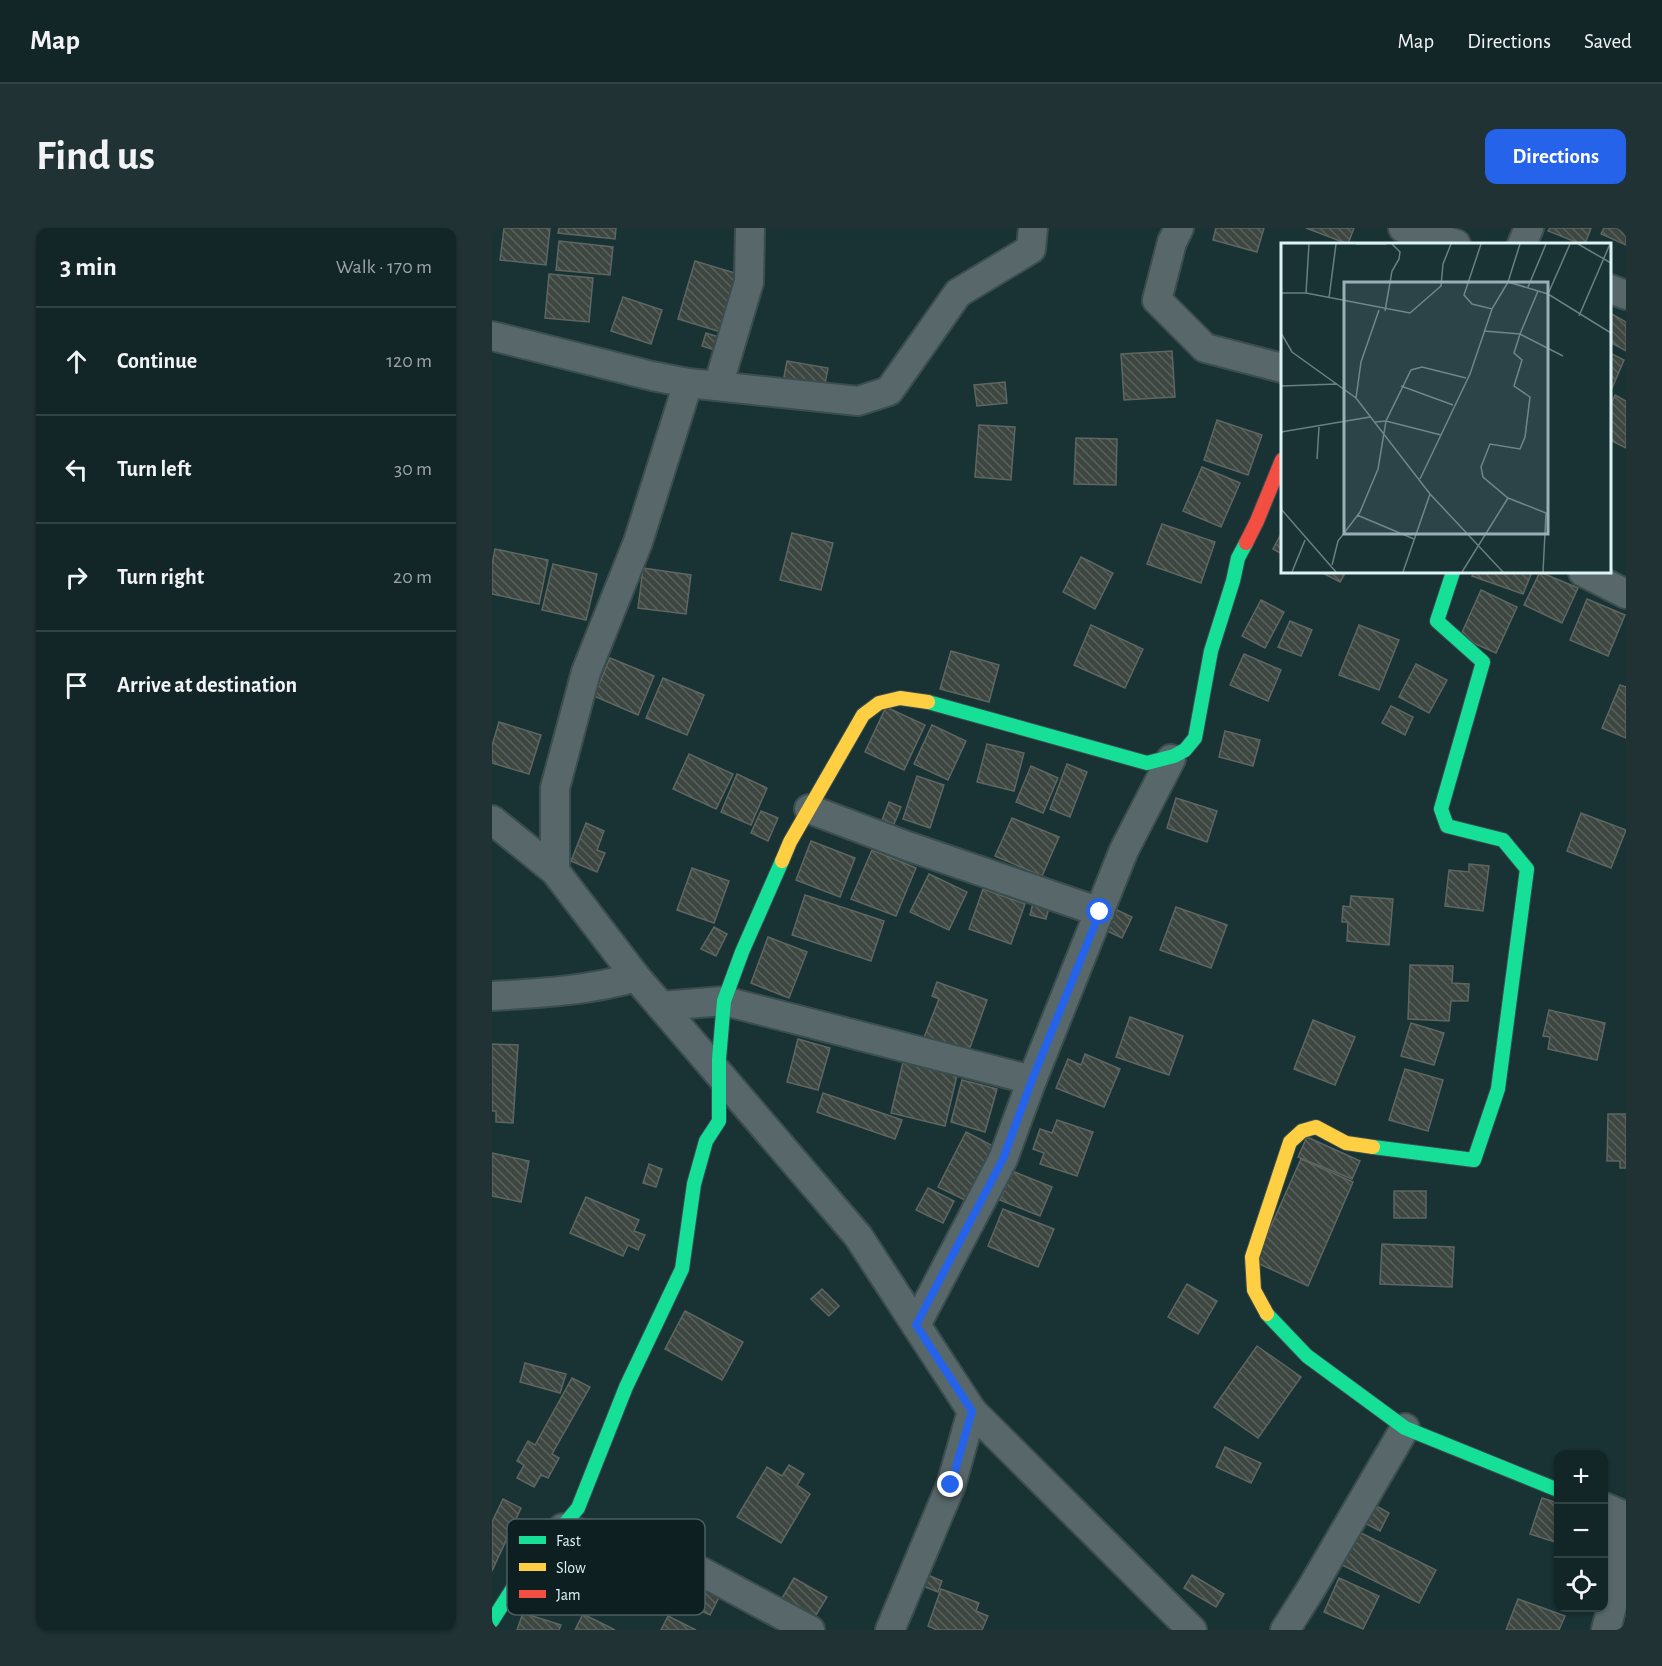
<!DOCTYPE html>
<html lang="en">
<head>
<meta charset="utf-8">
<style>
  :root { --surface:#132627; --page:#203233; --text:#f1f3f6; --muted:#9da5a7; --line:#324344; --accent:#2563eb }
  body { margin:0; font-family:"Alegreya Sans",sans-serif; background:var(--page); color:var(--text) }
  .controls { position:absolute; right:18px; bottom:18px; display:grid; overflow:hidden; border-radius:12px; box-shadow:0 2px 4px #0004 }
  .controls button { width:54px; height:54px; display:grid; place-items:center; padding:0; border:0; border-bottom:2px solid var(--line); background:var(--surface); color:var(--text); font:30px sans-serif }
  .stop { position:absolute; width:18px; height:18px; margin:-14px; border:4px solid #2563eb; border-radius:50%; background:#fff }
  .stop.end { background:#2563eb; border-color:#fff; box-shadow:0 2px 6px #0008 }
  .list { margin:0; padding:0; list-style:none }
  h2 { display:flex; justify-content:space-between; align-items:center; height:78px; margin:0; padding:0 24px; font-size:26px }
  h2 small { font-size:20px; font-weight:400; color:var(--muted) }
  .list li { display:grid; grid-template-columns:39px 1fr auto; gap:18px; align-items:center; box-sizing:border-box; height:108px; padding:0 24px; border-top:2px solid var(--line) }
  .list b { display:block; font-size:22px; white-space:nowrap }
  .list em { font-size:20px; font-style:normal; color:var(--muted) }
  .icon { flex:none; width:33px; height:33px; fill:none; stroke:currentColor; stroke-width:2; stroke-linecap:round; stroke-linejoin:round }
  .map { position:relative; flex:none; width:1134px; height:1402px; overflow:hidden; border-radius:12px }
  header { display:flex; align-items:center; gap:36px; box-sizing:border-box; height:84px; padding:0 30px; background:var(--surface); border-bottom:2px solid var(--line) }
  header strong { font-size:28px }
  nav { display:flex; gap:33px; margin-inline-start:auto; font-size:21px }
  .intro { display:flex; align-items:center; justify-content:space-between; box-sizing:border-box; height:144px; padding:0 36px }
  h1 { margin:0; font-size:42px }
  .button { padding:15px 27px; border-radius:12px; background:var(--accent); color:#fff; font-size:21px; font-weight:700 }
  main { display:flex; gap:36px; padding:0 36px }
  aside { flex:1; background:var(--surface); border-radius:12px; box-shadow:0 2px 4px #0004 }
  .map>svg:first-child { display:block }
  .building { fill:url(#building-back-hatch); stroke:#5e6661; stroke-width:1.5 }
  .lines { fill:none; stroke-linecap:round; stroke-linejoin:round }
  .street-casing { stroke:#3b4e4f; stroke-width:32 }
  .fast-casing { stroke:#3b4e4f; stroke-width:16 }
  .slow-casing { stroke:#3b4e4f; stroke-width:16 }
  .jam-casing { stroke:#3b4e4f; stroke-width:16 }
  .street { stroke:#58686a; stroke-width:28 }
  .fast { stroke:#16e098; stroke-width:14 }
  .slow { stroke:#ffcf43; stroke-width:14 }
  .jam { stroke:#f24e42; stroke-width:14 }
  .route { stroke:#2563eb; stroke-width:8 }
  .inset-road { fill:none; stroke:#678082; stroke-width:1.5 }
  .view { fill:#98b0b3; fill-opacity:0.15; stroke:#98b0b3; stroke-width:3 }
  .inset-edge { fill:none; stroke:#ddf4f7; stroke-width:3 }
  .key { fill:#0d1f21; stroke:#4b5f61; stroke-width:1.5 }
  .key-label { font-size:16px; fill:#ddf4f7 }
</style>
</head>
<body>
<header>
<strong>Map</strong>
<nav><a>Map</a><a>Directions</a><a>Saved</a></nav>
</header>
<div class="intro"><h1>Find us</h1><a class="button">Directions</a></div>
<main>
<aside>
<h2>3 min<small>Walk · 170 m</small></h2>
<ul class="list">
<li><svg class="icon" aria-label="ahead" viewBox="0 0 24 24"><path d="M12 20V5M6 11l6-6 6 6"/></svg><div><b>Continue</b></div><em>120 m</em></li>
<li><svg class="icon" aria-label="left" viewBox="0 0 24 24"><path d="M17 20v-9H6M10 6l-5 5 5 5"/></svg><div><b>Turn left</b></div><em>30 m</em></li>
<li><svg class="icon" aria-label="right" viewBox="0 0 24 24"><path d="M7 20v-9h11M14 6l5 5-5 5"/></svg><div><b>Turn right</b></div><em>20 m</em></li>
<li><svg class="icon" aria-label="arrive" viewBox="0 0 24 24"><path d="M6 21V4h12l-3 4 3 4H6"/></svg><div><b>Arrive at destination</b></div></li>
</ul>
</aside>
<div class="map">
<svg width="1134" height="1402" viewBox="0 0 1134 1402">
  <defs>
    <pattern id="building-back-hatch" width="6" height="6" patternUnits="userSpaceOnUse" patternTransform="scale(1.5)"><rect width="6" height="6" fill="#3e4641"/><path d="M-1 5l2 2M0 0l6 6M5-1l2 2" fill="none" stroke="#59615d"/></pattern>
  </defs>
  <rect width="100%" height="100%" fill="#193234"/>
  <g class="building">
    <path d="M12,0h46l-4,37 -46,-5z"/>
    <path d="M67,0h57l-1,11 -57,-6z"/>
    <path d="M724,0h48l-7,24 -44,-12z"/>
    <path d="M814,0h48l-6,16z"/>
    <path d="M1058,0h41l-6,16h-4l-33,-13z"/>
    <path d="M1112,0h22v17l-25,-11z"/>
    <path d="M67,13l54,6 -3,28 -54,-5z"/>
    <path d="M203,33l43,13 -17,58 -43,-13z"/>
    <path d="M57,46l44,4 -4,44 -44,-4z"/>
    <path d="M131,69l39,13 -11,34 -40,-13z"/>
    <path d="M1118,85l16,9v29l-16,-9z"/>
    <path d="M214,105l16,5 -4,13 -16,-5z"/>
    <path d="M680,123l3,46 -51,3 -3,-46z"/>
    <path d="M1118,125l14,7 -14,33z"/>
    <path d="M295,133l41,7 -4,21 -41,-7z"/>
    <path d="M513,154l2,21 -30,3 -3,-21z"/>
    <path d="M1123,167l11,6v47l-16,-8v-33z"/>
    <path d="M725,192l45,15 -14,40 -44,-15z"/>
    <path d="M487,197l36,2 -4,53 -36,-3z"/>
    <path d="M584,210l41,1 -1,46 -42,-1z"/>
    <path d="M710,239l38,16 -19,44 -38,-16z"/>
    <path d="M670,296l53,18 -14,41 -54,-19z"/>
    <path d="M790,304v22l-9,-5z"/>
    <path d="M300,305l41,10 -12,47 -41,-10z"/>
    <path d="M3,321l53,11 -9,44 -47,-10v-29z"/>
    <path d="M589,329l32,16 -18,36 -32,-17z"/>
    <path d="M61,336l44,10 -11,46 -44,-10z"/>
    <path d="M151,340l48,7 -5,39 -48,-6z"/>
    <path d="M829,344h25l-6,10z"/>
    <path d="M982,344h58l-9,22 -51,-18z"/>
    <path d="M1048,344l38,16 -16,35 -38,-18z"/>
    <path d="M989,362l36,17 -21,46 -36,-16z"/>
    <path d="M1095,371l38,16 -17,41 -38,-16z"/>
    <path d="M769,372l23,12 -19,36 -23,-12z"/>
    <path d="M798,393l22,9 -11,26 -23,-9z"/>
    <path d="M599,397l52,24 -18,39 -51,-23z"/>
    <path d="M867,397l40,15 -20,50 -40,-15z"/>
    <path d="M459,423l48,14 -10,37 -49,-13z"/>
    <path d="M752,426l37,16 -13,31 -38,-16z"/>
    <path d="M118,430l44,18 -16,39 -44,-19z"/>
    <path d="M924,436l31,16 -18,33 -30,-16z"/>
    <path d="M171,450l41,17 -17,40 -41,-17z"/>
    <path d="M1128,457l6,2v51l-24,-10z"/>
    <path d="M899,478l22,11 -8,18 -23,-12z"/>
    <path d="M394,479l39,18 -21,45 -39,-18z"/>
    <path d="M7,494l42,13 -12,39 -37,-11v-17z"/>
    <path d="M440,497l34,16 -18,39 -34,-16z"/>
    <path d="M733,503l35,9 -7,26 -34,-9z"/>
    <path d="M495,516l37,9 -10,38 -37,-9z"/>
    <path d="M197,526l44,20 -17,35 -43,-20z"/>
    <path d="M575,536l20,8 -17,45 -20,-8z"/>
    <path d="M539,538l27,12 -15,35 -27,-11z"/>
    <path d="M245,546l30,14 -16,37 -30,-13z"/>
    <path d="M425,548l27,9 -14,43 -27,-9z"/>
    <path d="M684,570l41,13 -10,31 -40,-14z"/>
    <path d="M397,574l12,5 -7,17 -12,-4z"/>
    <path d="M269,583l17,7 -10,23 -17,-8z"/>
    <path d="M1089,585l45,17 -15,38 -44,-17z"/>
    <path d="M520,590l47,19 -17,39 -47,-20z"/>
    <path d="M94,595l18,8 -7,19 8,3 -8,19 -26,-11z"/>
    <path d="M319,613l44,17 -15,39 -44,-17z"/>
    <path d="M380,622l44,18 -20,48 -45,-17z"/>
    <path d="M977,636l20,2 -6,45 -38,-5 4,-36 20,2z"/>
    <path d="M200,640l37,13 -15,42 -37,-13z"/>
    <path d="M437,646l38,18 -18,38 -39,-18z"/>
    <path d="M491,661l42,15 -14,40 -42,-15z"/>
    <path d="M313,667l79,26 -13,40 -79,-26z"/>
    <path d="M859,668l42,3 -4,46 -42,-4 1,-19h-6l1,-16 7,1z"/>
    <path d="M541,675l16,4 -3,12 -16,-4z"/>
    <path d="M684,679l51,18 -16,43 -51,-18z"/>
    <path d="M625,682l15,7 -10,21 -15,-7z"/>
    <path d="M222,699l13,7 -11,22 -15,-7z"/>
    <path d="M276,709l39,15 -18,46 -38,-15z"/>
    <path d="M918,737l43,1 -1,17 17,1 -1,17h-17l-2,20 -41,-2z"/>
    <path d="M445,754l50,18 -20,56 -44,-16 16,-41 -7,-3z"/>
    <path d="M1057,782l56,13 -8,37 -49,-11 2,-12 -7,-1z"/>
    <path d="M638,789l53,19 -14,39 -53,-18z"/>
    <path d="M821,792l42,17 -20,48 -41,-16z"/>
    <path d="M919,795l33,10 -10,32 -33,-9z"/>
    <path d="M306,811l32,9 -12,42 -31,-8z"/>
    <path d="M0,816l26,1 -5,78 -17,-1v-11h-4z"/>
    <path d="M593,826l35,15 -16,38 -48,-19 12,-29 13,6z"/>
    <path d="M412,830l54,13 -13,55 -54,-13z"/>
    <path d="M913,841l38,11 -15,51 -39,-11z"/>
    <path d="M470,852l35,9 -12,43 -34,-10z"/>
    <path d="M331,865l79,27 -7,19 -78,-27z"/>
    <path d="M1116,886h18v54h-6v-7h-13z"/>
    <path d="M565,892l36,12 -16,44 -37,-12 4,-11 -11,-4 7,-20 12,4z"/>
    <path d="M474,904l27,14 -28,54 -27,-13z"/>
    <path d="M815,909l53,24 -8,18 -54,-22z"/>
    <path d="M0,925l37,8 -8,41 -29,-6z"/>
    <path d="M809,931l52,23 -45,104 -53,-24z"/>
    <path d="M157,936l13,5 -6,18 -13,-4z"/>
    <path d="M520,943l40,16 -12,29 -40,-16z"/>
    <path d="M436,960l26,13 -11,22 -27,-13z"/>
    <rect x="902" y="963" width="32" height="27"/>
    <path d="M94,969l53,23 -5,11 11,4 -7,15 -10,-5 -5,11 -53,-23z"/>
    <path d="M511,981l51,20 -16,38 -50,-21z"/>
    <path d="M890,1016l72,3 -2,40 -72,-3z"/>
    <path d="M695,1056l30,17 -19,33 -30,-17z"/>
    <path d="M330,1061l17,17 -10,10 -18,-17z"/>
    <path d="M193,1083l58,31 -21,38 -57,-31z"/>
    <path d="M765,1118l44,31 -43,61 -44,-31z"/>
    <path d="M33,1135l41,11 -6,19 -40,-11z"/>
    <path d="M80,1150l18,9 -38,67 7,4 -11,20 -7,-3 -7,12 -17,-9 7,-13 -7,-4 11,-20 7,4z"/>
    <path d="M733,1219l36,16 -10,20 -35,-16z"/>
    <path d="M297,1237l15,9 -7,11 13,9 -29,49 -44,-26 30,-50 15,9z"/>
    <path d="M1050,1270l16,5v40l-28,-9z"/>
    <path d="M11,1271l18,9 -29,63v-49z"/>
    <path d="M879,1275l18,10 -9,18 -19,-10z"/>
    <path d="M867,1304l77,38 -17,33 -77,-38z"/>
    <path d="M431,1345l19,8 -4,11 -20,-8z"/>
    <path d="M700,1347l32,19 -8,13 -32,-19z"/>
    <path d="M302,1350l33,19 -14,23 -32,-20z"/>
    <path d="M847,1350l40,18 -16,33 -39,-17z"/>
    <path d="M212,1361l15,8 -9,18 -15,-7z"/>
    <path d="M449,1361l38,14 -3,8 12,5 -6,14h-45l-9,-4z"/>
    <path d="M1026,1371l47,17 -6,14h-53z"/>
    <path d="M31,1385l38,12 -2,5h-42z"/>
    <path d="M91,1386l32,16h-40z"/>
    <path d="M176,1388l28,14h-35z"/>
  </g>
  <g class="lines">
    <defs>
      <g id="street">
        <path d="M687,0l-7,14 -15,58 48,48 77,20"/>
        <path d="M911,0l53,16"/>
        <path d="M1030,16l7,-16"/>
        <path d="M1118,61l16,6"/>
        <path d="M0,108l160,40 36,7 170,18 31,-10 69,-98 73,-44 2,-21"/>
        <path d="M226,158l31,-104 1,-54"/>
        <path d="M1091,344l43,22"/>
        <path d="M317,581l98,37 193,66"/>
        <path d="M0,592l63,51 81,106 222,259 114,175 220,219"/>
        <path d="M63,643v-83l31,-116 52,-130 50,-159"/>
        <path d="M0,768c50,-3 95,-5 144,-19"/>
        <path d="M169,778l63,-5 308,79"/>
        <path d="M424,1097l87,-166 29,-79 92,-230 47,-91"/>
        <path d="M1112,1279l14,6 4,41 -6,36 -10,40"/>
        <path d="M71,1300l139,44 108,58"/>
        <path d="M398,1402l61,-145 21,-74"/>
        <path d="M793,1402l26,-41 94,-161"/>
      </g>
      <g id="fast">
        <path d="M436,474l219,61 27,-7 11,-6 10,-12 16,-87 22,-70 5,-23 8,-15"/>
        <path d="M881,919l101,13 24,-71 29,-220 -24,-29 -56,-14 -6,-17 42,-147 -46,-41 16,-49"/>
        <path d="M775,1086l40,42 98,72 153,62"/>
        <path d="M0,1393l28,-44 58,-69 48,-121 56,-118 12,-85 12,-43 13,-20v-62l5,-58 18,-49 40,-91"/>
      </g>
      <g id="slow">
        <path d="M290,633l8,-19 73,-127 16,-12 21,-5 28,4"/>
        <path d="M775,1086l-13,-24 -2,-33 38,-115 12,-11 14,-4 30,16 27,4"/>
      </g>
      <path id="jam" d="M754,315l11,-22 25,-61"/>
    </defs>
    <use href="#street" class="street-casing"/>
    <use href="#fast" class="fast-casing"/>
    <use href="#slow" class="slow-casing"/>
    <use href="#jam" class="jam-casing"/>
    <use href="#street" class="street"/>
    <use href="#fast" class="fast"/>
    <use href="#slow" class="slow"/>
    <use href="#jam" class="jam"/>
  </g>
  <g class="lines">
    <path class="route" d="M459,1257l21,-74 -56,-86 87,-166 29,-79 68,-168"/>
  </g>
  <g transform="translate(789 15)">
    <rect width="330" height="330" fill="#193234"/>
    <path class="inset-road" d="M75,1h30M200,1l-17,51 8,9 20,5 16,-27 40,12 63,39M297,1l33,19M227,39l12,-38M247,44l18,-43M0,50h25l104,20 31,-27 2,-22 8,-20M25,50l3,-49M267,51l22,-50M48,55l7,-54M104,68l7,-40 7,-12 1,-7 -8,-8M298,73l31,-72M203,88l36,3 18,-43M0,90l11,19 64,46 74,96 73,78M0,143l56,-2M120,143l52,19M75,155l5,-36 18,-52M94,179l11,-1 55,14M0,189l89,-15M36,216l2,-32M139,236l50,-105 22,-65M0,266l55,63M76,272l57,24M51,322l6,-24 22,-29 18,-43 8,-48 25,-51 11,-3 44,11M11,329l13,-32M122,329l27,-78M181,329l46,-74M262,329l3,-59 -38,-15 -25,-21 -2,-10 9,-23 30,5 5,-12 5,-40 -16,-11 8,-26 -8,-7 6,-19 43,22"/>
    <path class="view" d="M63,39h204v252h-204z"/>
    <rect width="330" height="330" class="inset-edge"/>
  </g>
  <rect x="15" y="1291" width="198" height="96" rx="9" class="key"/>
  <rect x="27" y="1308" width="27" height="8" fill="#16e098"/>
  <rect x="27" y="1335" width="27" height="8" fill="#ffcf43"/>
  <rect x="27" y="1362" width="27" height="8" fill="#f24e42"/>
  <g class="key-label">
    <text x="64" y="1318">Fast</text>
    <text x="64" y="1345">Slow</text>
    <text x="64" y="1372">Jam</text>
  </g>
</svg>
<div class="controls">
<button>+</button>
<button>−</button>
<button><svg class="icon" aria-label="locate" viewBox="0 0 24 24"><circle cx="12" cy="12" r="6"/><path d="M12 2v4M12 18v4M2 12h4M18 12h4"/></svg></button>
</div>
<div class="stop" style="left:608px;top:684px"></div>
<div class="stop end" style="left:459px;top:1257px"></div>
</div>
</main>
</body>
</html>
